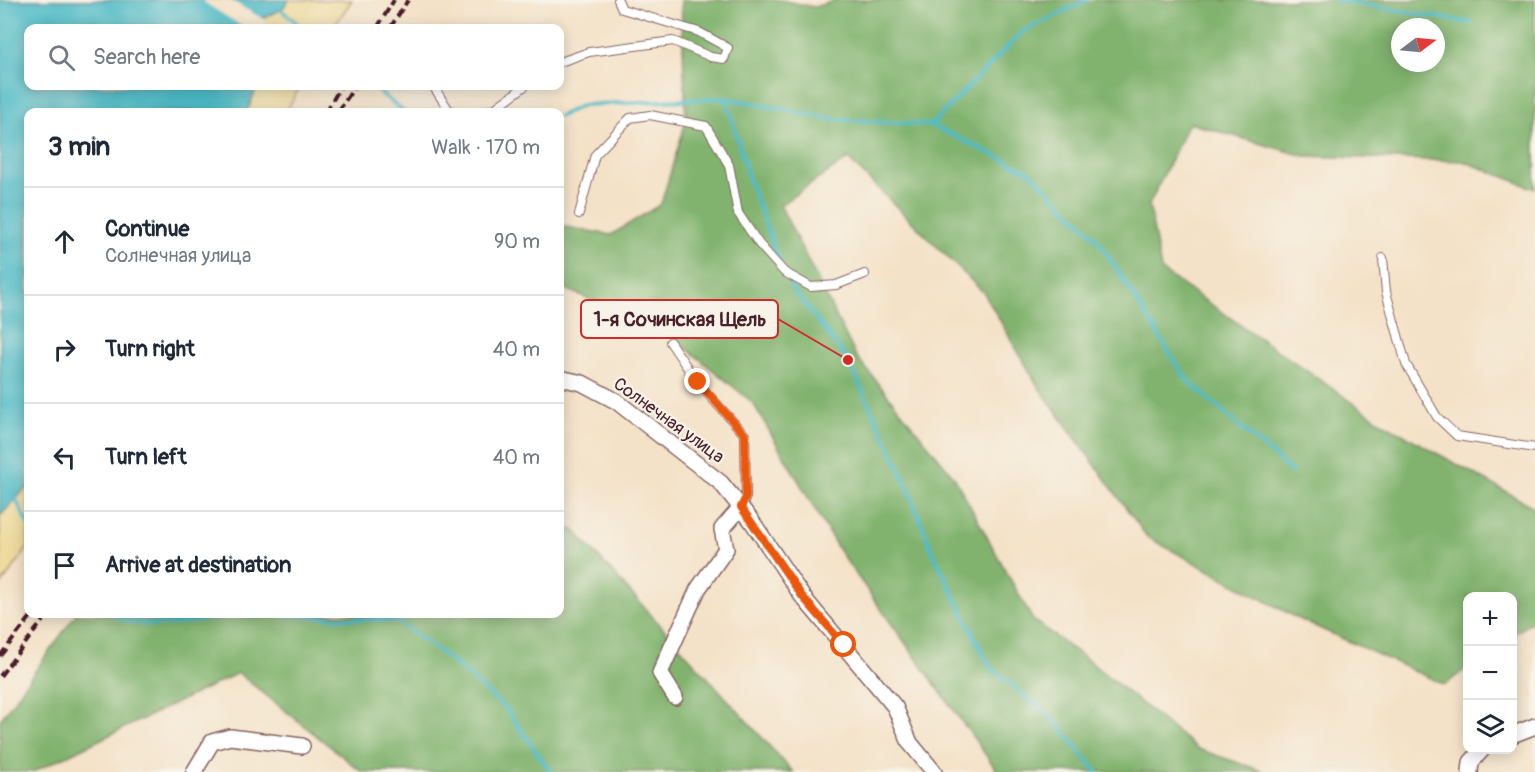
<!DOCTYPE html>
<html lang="en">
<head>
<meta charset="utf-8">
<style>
  :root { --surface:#fff; --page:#f6f6f7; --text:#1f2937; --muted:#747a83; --line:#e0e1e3 }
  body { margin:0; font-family:Pangolin,sans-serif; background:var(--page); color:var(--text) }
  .controls { position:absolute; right:18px; bottom:18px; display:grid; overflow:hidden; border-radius:12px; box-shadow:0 3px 15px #0003 }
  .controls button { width:54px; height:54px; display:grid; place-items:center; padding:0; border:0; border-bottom:2px solid var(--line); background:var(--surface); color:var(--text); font:30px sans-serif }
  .compass { position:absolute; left:1391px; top:18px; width:54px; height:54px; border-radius:50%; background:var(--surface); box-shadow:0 3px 15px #0003; rotate:74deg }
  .stop { position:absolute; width:18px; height:18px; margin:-14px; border:4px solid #ea580c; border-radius:50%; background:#fff }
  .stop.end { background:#ea580c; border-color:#fff; box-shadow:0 2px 6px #0008 }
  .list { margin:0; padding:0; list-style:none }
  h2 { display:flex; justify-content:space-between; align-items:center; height:78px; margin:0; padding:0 24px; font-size:26px }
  h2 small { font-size:20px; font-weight:400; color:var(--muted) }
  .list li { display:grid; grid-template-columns:39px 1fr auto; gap:18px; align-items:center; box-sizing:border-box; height:108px; padding:0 24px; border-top:2px solid var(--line) }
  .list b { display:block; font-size:22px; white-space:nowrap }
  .list p { margin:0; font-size:20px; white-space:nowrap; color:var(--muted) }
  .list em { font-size:20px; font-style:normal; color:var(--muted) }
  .icon { flex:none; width:33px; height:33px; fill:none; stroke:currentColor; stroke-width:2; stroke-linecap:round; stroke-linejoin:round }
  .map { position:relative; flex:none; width:1535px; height:772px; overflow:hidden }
  .search { position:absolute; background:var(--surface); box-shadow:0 3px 15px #0003; left:24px; top:24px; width:540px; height:66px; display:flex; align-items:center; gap:15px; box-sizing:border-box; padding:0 21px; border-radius:12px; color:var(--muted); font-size:22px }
  .panel { position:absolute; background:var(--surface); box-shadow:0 3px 15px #0003; left:24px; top:108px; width:540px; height:510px; border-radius:12px }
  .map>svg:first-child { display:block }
  .forest { fill:#81b36e; stroke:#66694c; stroke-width:1.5; fill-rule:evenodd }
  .sand { fill:#eeda9e; stroke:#9c7c64; stroke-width:1.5 }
  .water { fill:#4dbbc7; stroke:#4c6d79; stroke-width:1.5 }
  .pier { fill:#f4e2c8 }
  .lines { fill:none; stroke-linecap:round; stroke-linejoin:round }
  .stream { stroke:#4dbbc7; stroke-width:4 }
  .lane-casing { stroke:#866362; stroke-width:10 }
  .street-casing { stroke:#866362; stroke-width:18 }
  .lane { stroke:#fff; stroke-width:8 }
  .street { stroke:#fff; stroke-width:15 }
  .rail { stroke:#4a1f2b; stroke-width:4; stroke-dasharray:9 4.5; stroke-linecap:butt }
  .route { stroke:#ea580c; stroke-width:8 }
  .labels { text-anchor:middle; stroke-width:4.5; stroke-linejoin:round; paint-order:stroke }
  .street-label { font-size:18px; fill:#4a1f2b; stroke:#f7f3e8 }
  .leader { fill:none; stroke:#d62828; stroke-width:2 }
  .callout-dot { fill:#d62828; stroke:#f7f3e8; stroke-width:2 }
  .callout { fill:#f7f3e8; stroke:#d62828; stroke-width:2 }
  .callout-label { font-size:20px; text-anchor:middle; font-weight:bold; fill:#4a1f2b }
</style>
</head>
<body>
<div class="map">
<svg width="1535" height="772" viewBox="0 0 1535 772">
  <rect width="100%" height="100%" fill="#f7f3e8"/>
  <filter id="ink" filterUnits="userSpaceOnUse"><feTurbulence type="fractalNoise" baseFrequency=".0167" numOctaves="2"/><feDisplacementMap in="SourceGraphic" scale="12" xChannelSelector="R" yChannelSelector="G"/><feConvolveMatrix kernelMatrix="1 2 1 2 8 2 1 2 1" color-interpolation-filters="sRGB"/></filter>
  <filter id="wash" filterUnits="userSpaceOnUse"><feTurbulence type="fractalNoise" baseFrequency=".008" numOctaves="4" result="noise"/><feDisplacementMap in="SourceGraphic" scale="24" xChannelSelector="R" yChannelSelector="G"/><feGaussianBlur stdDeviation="1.35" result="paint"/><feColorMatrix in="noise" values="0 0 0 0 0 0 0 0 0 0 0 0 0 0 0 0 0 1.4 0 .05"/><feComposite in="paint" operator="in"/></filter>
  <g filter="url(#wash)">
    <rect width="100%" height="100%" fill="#f4e2c8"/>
    <g class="forest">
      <path d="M681,0h100l33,7 23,-7h698v189l-72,-28 -159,-5 -115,-33 -40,82 12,65 220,152 154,86v111l-22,16 -1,-39h-44l-1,72 -22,17 -146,-66 -152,-82 -109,-151 -54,-93 -136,-134 -68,46 76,151 98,121 79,143 56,41 109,88 67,23h-267l-158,-220 -87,-149 -89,-73 -104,-43v-61l51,9 50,-31 25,-83zM1400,27h36v36h-36z"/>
      <path d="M560,526l14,4 219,242h-431l-124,-99 -205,99h-33v-52l76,-106h484z"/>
    </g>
    <g class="sand">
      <path d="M289,0h63l-19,28h-71v-10l19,-8z"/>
      <path d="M257,86h43l-14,26h-39z"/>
      <path d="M28,486v62l-28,38v-70z"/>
    </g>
    <path class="water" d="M0,0h289l-8,10 -19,8v10h-234v58h229l-10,26h-219v374l-28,30z"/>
    <path class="pier" d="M204,0h26l35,20v8h-20l-40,-25z"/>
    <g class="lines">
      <g class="stream">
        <path d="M1335,0l137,23"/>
        <path d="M281,10l22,18"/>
        <path d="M372,86l32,26"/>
        <path d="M726,98l105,21 100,6 91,-93 65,-32"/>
        <path d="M560,116l23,-11 143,-7 24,85 32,84"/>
        <path d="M931,125l99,47 68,68 89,140 105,92"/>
        <path d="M785,274l7,14 56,72 54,113 31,80 57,114 65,54 42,51"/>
        <path d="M16,499l12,26"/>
        <path d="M112,614c33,21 92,5 129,0"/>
        <path d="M265,614l132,7 55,40 53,47 46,64"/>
      </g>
    </g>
  </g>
  <g filter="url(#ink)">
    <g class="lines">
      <defs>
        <g id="lane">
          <path d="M560,62l29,-10 84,-11 38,16 13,2 4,-11 -29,-16 -77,-23 -4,-9"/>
          <path d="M433,86l16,24 6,2"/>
          <path d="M482,112l12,-3 31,-23"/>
          <path d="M579,214l16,-59 35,-37 20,-3 56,11 23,39 9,48 21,31 25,28 27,15 25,-2 29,-11"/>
          <path d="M1383,258l3,34 20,72 31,53 20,19 78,12"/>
          <path d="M670,342l27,40 48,53 1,62 -5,10"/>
        </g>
        <g id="street">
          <path d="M560,378l22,5 34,18 105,82 30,37 51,76 93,111 15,36 24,29"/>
          <path d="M675,697l-15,-24 38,-84 28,-40 -4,-20 19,-22"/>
          <path d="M1512,735l23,-9"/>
          <path d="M194,772l18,-30 18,-5 72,9"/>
          <path d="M1470,772l1,-10 11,-12"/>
        </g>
      </defs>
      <use href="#lane" class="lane-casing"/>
      <use href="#street" class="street-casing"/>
      <use href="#lane" class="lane"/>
      <use href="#street" class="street"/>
      <g class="rail">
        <path d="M377,28l17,-28"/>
        <path d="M390,28l18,-28"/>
        <path d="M326,112l15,-26"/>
        <path d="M338,112l17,-26"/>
        <path d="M0,656l33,-42"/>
        <path d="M0,676l48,-62"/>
      </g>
    </g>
  </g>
  <g class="lines" filter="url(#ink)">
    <path class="route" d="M698,382l47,53 1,62 -5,10 61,89 42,49"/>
  </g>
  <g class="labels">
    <g class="street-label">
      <text transform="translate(669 420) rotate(36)" y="6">Солнечная улица</text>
    </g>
  </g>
  <path class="leader" d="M848 360L778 319"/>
  <circle class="callout-dot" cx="848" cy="360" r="6"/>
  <rect class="callout" x="581" y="300" width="197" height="38" rx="6"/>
  <g class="callout-label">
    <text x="680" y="326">1-я Сочинская Щель</text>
  </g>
</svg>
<div class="controls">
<button>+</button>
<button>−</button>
<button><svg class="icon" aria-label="layers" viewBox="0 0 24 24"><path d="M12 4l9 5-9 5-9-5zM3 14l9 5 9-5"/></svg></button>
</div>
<svg class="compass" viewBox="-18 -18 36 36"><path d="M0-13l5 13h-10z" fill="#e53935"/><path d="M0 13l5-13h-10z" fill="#747a83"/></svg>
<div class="stop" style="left:844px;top:645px"></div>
<div class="stop end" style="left:698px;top:382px"></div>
<div class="search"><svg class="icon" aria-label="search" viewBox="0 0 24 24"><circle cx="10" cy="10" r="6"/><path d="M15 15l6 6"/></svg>Search here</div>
<section class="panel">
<h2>3 min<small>Walk · 170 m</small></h2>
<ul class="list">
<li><svg class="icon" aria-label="ahead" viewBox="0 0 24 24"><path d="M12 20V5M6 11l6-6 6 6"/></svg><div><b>Continue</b><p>Солнечная улица</p></div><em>90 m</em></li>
<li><svg class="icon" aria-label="right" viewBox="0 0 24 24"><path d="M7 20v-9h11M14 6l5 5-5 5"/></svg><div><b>Turn right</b></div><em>40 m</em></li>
<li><svg class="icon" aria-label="left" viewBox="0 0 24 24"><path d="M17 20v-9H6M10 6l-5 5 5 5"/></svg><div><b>Turn left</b></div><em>40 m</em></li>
<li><svg class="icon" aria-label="arrive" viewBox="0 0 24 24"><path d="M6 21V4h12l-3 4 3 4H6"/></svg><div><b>Arrive at destination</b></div></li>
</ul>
</section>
</div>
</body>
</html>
